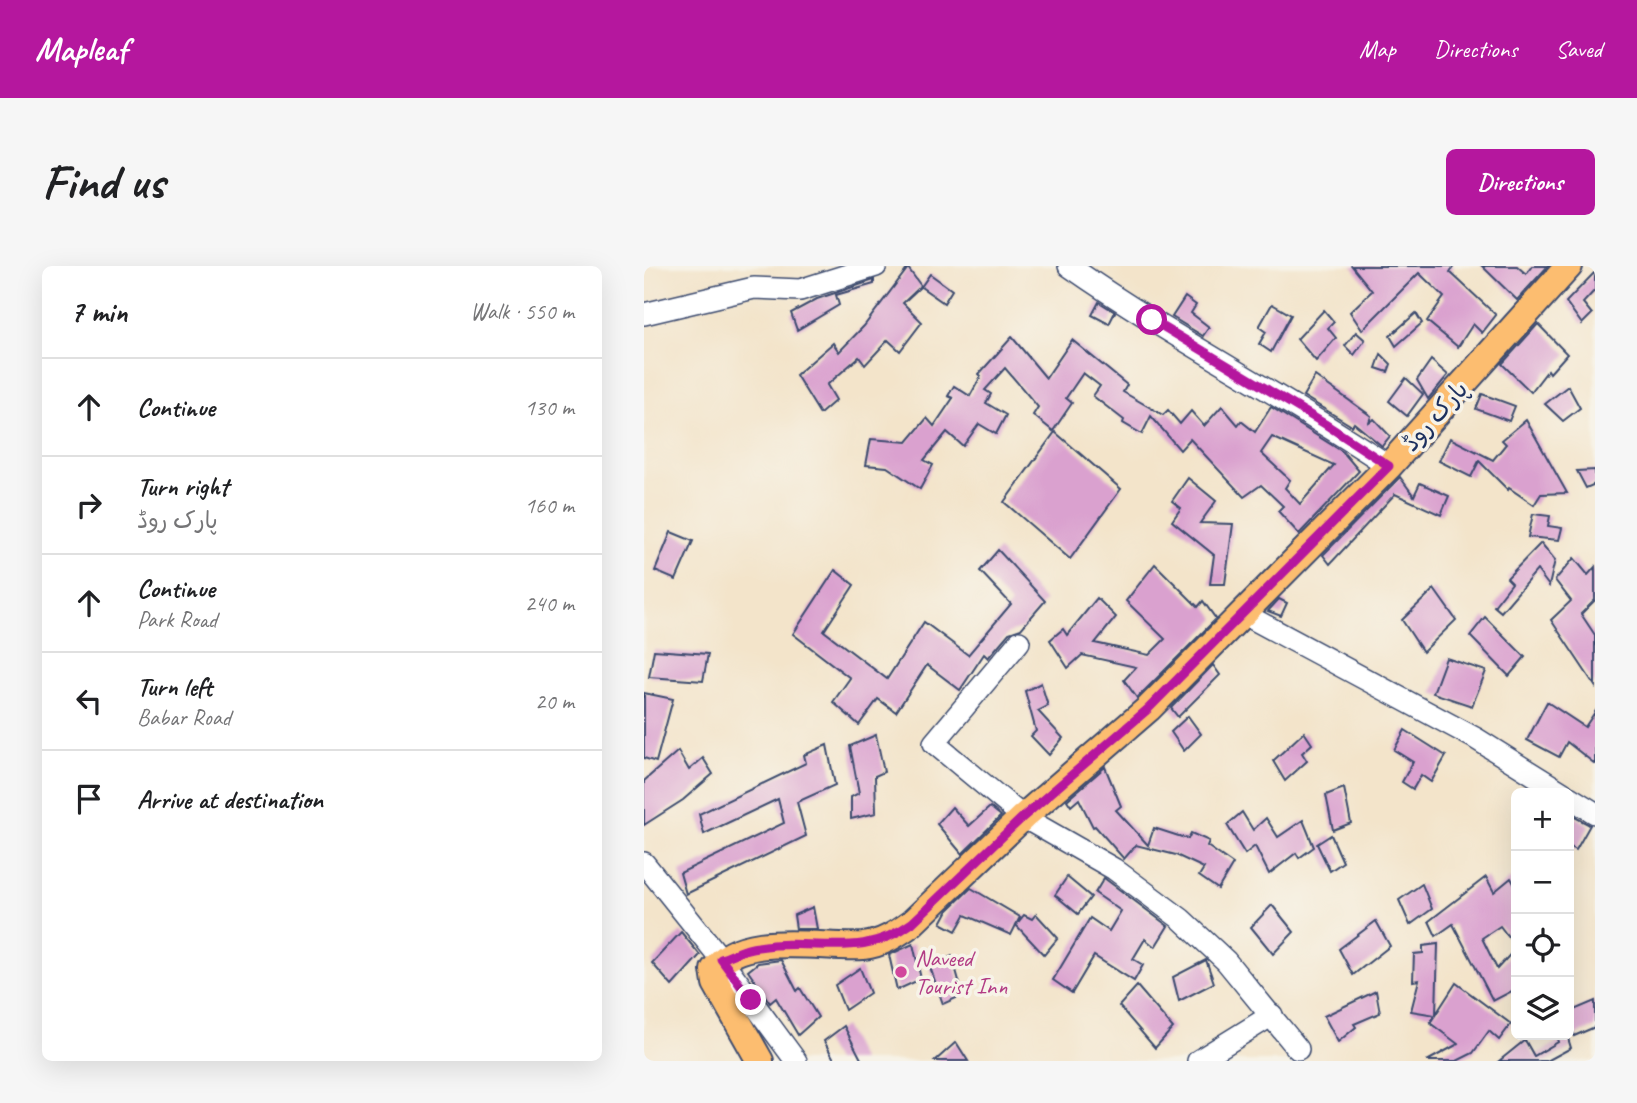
<!DOCTYPE html>
<html lang="en">
<head>
<meta charset="utf-8">
<style>
  :root { --surface:#fff; --page:#f6f6f6; --text:#202124; --muted:#757577; --line:#e0e0e0; --accent:#b5179e }
  body { margin:0; font-family:Caveat,"Playpen Sans Arabic",sans-serif; background:var(--page); color:var(--text) }
  .controls { position:absolute; right:21px; bottom:21px; display:grid; overflow:hidden; border-radius:10px; box-shadow:0 7px 28px #0002 }
  .controls button { width:63px; height:63px; display:grid; place-items:center; padding:0; border:0; border-bottom:2px solid var(--line); background:var(--surface); color:var(--text); font:35px sans-serif }
  .stop { position:absolute; width:21px; height:21px; margin:-16px; border:5px solid #b5179e; border-radius:50%; background:#fff }
  .stop.end { background:#b5179e; border-color:#fff; box-shadow:0 2px 7px #0008 }
  .list { margin:0; padding:0; list-style:none }
  h2 { display:flex; justify-content:space-between; align-items:center; height:91px; margin:0; padding:0 28px; font-size:30px }
  h2 small { font-size:23px; font-weight:400; color:var(--muted) }
  .list li { display:grid; grid-template-columns:46px 1fr auto; gap:21px; align-items:center; box-sizing:border-box; height:98px; padding:0 28px; border-top:2px solid var(--line) }
  .list b { display:block; font-size:26px; white-space:nowrap }
  .list p { margin:0; font-size:23px; white-space:nowrap; color:var(--muted) }
  .list em { font-size:23px; font-style:normal; color:var(--muted) }
  .icon { flex:none; width:38px; height:38px; fill:none; stroke:currentColor; stroke-width:2; stroke-linecap:round; stroke-linejoin:round }
  .map { position:relative; flex:none; width:951px; height:795px; overflow:hidden; border-radius:10px }
  header { display:flex; align-items:center; gap:42px; box-sizing:border-box; height:98px; padding:0 35px; background:var(--accent); color:#fff }
  header strong { font-size:33px }
  nav { display:flex; gap:38px; margin-inline-start:auto; font-size:24px }
  .intro { display:flex; align-items:center; justify-content:space-between; box-sizing:border-box; height:168px; padding:0 42px }
  h1 { margin:0; font-size:49px }
  .button { padding:18px 32px; border-radius:10px; background:var(--accent); color:#fff; font-size:24px; font-weight:700 }
  main { display:flex; gap:42px; padding:0 42px }
  aside { flex:1; background:var(--surface); border-radius:10px; box-shadow:0 7px 28px #0002 }
  .map>svg:first-child { display:block }
  .building { fill:#daa1cf; fill-rule:evenodd }
  .lines { fill:none; stroke-linecap:round; stroke-linejoin:round }
  .minor-casing { stroke:#3b4a6e; stroke-width:24 }
  .major-casing { stroke:#3b4a6e; stroke-width:30 }
  .minor { stroke:#fff; stroke-width:21 }
  .major { stroke:#fcbd6f; stroke-width:26 }
  .route { stroke:#b5179e; stroke-width:9 }
  .hotel-dot { fill:#d1479c; stroke:#f7f3e8; stroke-width:2.5 }
  .labels { text-anchor:middle; stroke-width:7; stroke-linejoin:round; paint-order:stroke }
  .street-label { font-size:24px; fill:#1b2f5e; stroke:#f7f3e8 }
  .hotel-label { font-size:24px; fill:#b23c85; stroke:#f7f3e8; text-anchor:start }
</style>
</head>
<body>
<header>
<strong>Mapleaf</strong>
<nav><a>Map</a><a>Directions</a><a>Saved</a></nav>
</header>
<div class="intro"><h1>Find us</h1><a class="button">Directions</a></div>
<main>
<aside>
<h2>7 min<small>Walk · 550 m</small></h2>
<ul class="list">
<li><svg class="icon" aria-label="ahead" viewBox="0 0 24 24"><path d="M12 20V5M6 11l6-6 6 6"/></svg><div><b>Continue</b></div><em>130 m</em></li>
<li><svg class="icon" aria-label="right" viewBox="0 0 24 24"><path d="M7 20v-9h11M14 6l5 5-5 5"/></svg><div><b>Turn right</b><p>پارک روڈ</p></div><em>160 m</em></li>
<li><svg class="icon" aria-label="ahead" viewBox="0 0 24 24"><path d="M12 20V5M6 11l6-6 6 6"/></svg><div><b>Continue</b><p>Park Road</p></div><em>240 m</em></li>
<li><svg class="icon" aria-label="left" viewBox="0 0 24 24"><path d="M17 20v-9H6M10 6l-5 5 5 5"/></svg><div><b>Turn left</b><p>Babar Road</p></div><em>20 m</em></li>
<li><svg class="icon" aria-label="arrive" viewBox="0 0 24 24"><path d="M6 21V4h12l-3 4 3 4H6"/></svg><div><b>Arrive at destination</b></div></li>
</ul>
</aside>
<div class="map">
<svg width="951" height="795" viewBox="0 0 951 795">
  <rect width="100%" height="100%" fill="#f7f3e8"/>
  <filter id="ink" filterUnits="userSpaceOnUse"><feTurbulence type="fractalNoise" baseFrequency=".0143" numOctaves="2"/><feDisplacementMap in="SourceGraphic" scale="14" xChannelSelector="R" yChannelSelector="G"/><feConvolveMatrix kernelMatrix="1 2 1 2 8 2 1 2 1" color-interpolation-filters="sRGB"/></filter>
  <filter id="wash" filterUnits="userSpaceOnUse"><feTurbulence type="fractalNoise" baseFrequency=".00686" numOctaves="4" result="noise"/><feDisplacementMap in="SourceGraphic" scale="28" xChannelSelector="R" yChannelSelector="G"/><feGaussianBlur stdDeviation="1.57" result="paint"/><feColorMatrix in="noise" values="0 0 0 0 0 0 0 0 0 0 0 0 0 0 0 0 0 1.4 0 .05"/><feComposite in="paint" operator="in"/></filter>
  <g filter="url(#wash)">
    <rect width="100%" height="100%" fill="#f3e4ca"/>
    <g id="blocks">
      <g class="building">
        <path d="M708,0h102l-4,6 46,43 -14,18 -9,-9 -15,23 -31,-26 17,-24 -25,-24 -57,57 -12,-18 22,-21z"/>
        <path d="M838,0h35l9,8 6,-8h16l-31,34z"/>
        <path d="M264,2l13,18 -18,17 19,19 -22,29 -12,-11 -23,25 -6,-8 -32,28 9,15 -16,14 -24,-39 37,-32 6,9 25,-26z"/>
        <path d="M951,6v18l-12,13 9,11 -10,10 -16,-22z"/>
        <path d="M286,8l22,16 -8,13 -23,-16z"/>
        <path d="M230,14v4l-38,11 3,10 -42,25 -6,-17 26,-14z"/>
        <path d="M541,31l11,8 -5,8 18,14 -6,9 -31,-19z"/>
        <path d="M455,36l16,10 -6,12 -17,-9z"/>
        <path d="M628,38l19,11 -20,37 -12,-8 7,-12 -7,-5z"/>
        <path d="M680,44l10,12 -6,6 8,10 -20,23 -19,-22z"/>
        <path d="M772,47l6,10 -26,23 -6,-10z"/>
        <path d="M894,58l29,30 -17,19 -2,-3 -17,22 -29,-28z"/>
        <path d="M712,66l9,8 -11,15 -9,-9z"/>
        <path d="M368,71l34,41 26,-38 55,45 -4,7 40,23 5,-5 12,14 11,-13 13,15 18,-20 16,19 3,-4 14,11 16,-25 72,45 16,19 -60,63 -21,-23 5,-5 -22,-21 -17,12 -54,-58 -10,11 -29,-34 -9,18 -19,-11 1,-3 -31,-24 7,-10 -17,-13 -17,25 6,5 -19,28 -20,-16 5,-8 -33,-39 -20,22 6,4 -5,9 20,12 -10,19 -17,-10 -16,22 -16,-14 -23,28 9,5 -13,24 -33,-22 -21,-2 5,-26 36,3 20,-24 7,8 19,-28 -5,-2 6,-10 16,10 11,-20 -2,-2zM628,171l62,28 -34,39 -15,-16 5,-8 -29,-27z"/>
        <path d="M737,88l10,10 -3,8 -12,-4z"/>
        <path d="M787,94l17,15 -20,24 -11,-19z"/>
        <path d="M671,110l56,40 -2,6 5,-3 16,17 -8,10 -28,-23 -2,3 -49,-30z"/>
        <path d="M762,112l17,16 -16,22 -18,-15z"/>
        <path d="M924,120l12,22 -17,13 -18,-17z"/>
        <path d="M838,128l33,12 -6,15 -33,-12z"/>
        <path d="M882,154l41,73 -26,1 -7,11 -25,-17 -1,2 -29,-29 -8,16 -32,-16 11,-23 43,22 13,-16 -4,-4z"/>
        <path d="M411,166l66,57 -51,70 -66,-57z"/>
        <path d="M951,204v14l-9,4 -9,-17z"/>
        <path d="M756,211l14,19 6,-13 29,13 -8,19 -46,-21 -65,70 -7,-9z"/>
        <path d="M544,212l28,23 -16,22 33,1 -8,60h-15l4,-29 -42,-34 9,-13 -9,-7z"/>
        <path d="M889,248l17,2 -2,10 14,2 -3,12 -31,-3z"/>
        <path d="M27,266l22,9 -17,39 -21,-9z"/>
        <path d="M897,277l14,17 -6,26 -12,-16 -36,42 -7,-6 18,-23 -5,-5z"/>
        <path d="M354,284l47,51 -24,28 -12,4 -21,25 -4,-4 -24,36 -33,-25 -31,47 -18,-13 -19,26 -26,-23 17,-24 -57,-44 42,-64 19,15 -30,46 63,48 37,-57 44,33 43,-51 -31,-33z"/>
        <path d="M930,292l14,17 7,-8v33l-14,14 14,21v51l-44,-66 20,-19 -16,-21z"/>
        <path d="M511,298l43,43 5,-6 13,18 -79,79 -13,-18 12,-13 -54,-12 -14,13 -18,-28 13,-11 4,6 30,-37 19,19 -21,26 54,12 16,-16 -39,-38z"/>
        <path d="M790,323l22,31 -33,32 -21,-32z"/>
        <path d="M635,333l8,4 -6,13 -13,-5z"/>
        <path d="M841,351l40,40 -16,19 -39,-40z"/>
        <path d="M10,384l54,4 -5,27 -54,-4z"/>
        <path d="M802,392l40,13 -14,35 -39,-13z"/>
        <path d="M569,399l7,10 -42,42 -7,-9z"/>
        <path d="M397,417l7,23 -10,5 25,27 -14,17 -18,-19 5,-5 -11,-40z"/>
        <path d="M0,427l29,6 -17,63 -12,-4z"/>
        <path d="M903,436l38,25 10,-15v52l-28,-22 -8,15 -32,-17z"/>
        <path d="M544,450l13,18 -17,17 -13,-19z"/>
        <path d="M761,464l41,26 -15,26 -10,-7 -8,14 -11,-7 11,-20 -19,-12z"/>
        <path d="M660,466l8,12 -10,9 5,8 -22,20 -12,-20z"/>
        <path d="M232,469l8,37 -9,4 1,37 -25,6v-22l8,-4 -9,-47z"/>
        <path d="M183,479l8,40 -38,17 9,34 -120,58 -6,-21 104,-50 -6,-24 -74,35 -5,-20 107,-51 -2,-8z"/>
        <path d="M34,485l11,19 14,-12 10,16 -30,26 -39,25v-44z"/>
        <path d="M461,501l16,39 -5,4 32,35 6,-17 34,11 3,-6 18,8 -2,5 26,18 -15,25 -19,-13 5,-8 -28,-13 -40,-10 -12,14 -29,-33 -2,1 -14,-28 -8,7 -4,-6z"/>
        <path d="M700,522l7,35 -18,7 -7,-35z"/>
        <path d="M308,541l17,19 21,-19 11,9 -39,38 -25,-30z"/>
        <path d="M598,546l11,18 13,-12 12,19 25,-17 11,27 -15,11 -3,-5 -27,21 -14,-28 -10,8 -18,-29z"/>
        <path d="M925,548l21,11 -14,25 -7,-4z"/>
        <path d="M687,569l12,27 -13,9 -13,-27z"/>
        <path d="M423,611l24,20 -13,17 -23,-19z"/>
        <path d="M842,611l8,15 17,-14 5,9v60l-16,-21 -18,12 15,31 19,-21v41l-23,12 -40,-77 -17,12 -7,-15z"/>
        <path d="M460,612l64,48 -13,21 -10,-8 -12,20 10,6 -9,16 -40,-25 -22,37 -19,-13 37,-62 19,13 12,-20 -26,-18z"/>
        <path d="M778,618l10,25 -22,16 -11,-25z"/>
        <path d="M327,622l49,29 -9,18 -46,-20 -9,16 -15,-8 7,-13z"/>
        <path d="M628,639l22,27 -21,22 -22,-27z"/>
        <path d="M169,641l4,22h-21l-2,-14z"/>
        <path d="M392,648l22,24 -14,17 -28,-30 8,-10 8,4z"/>
        <path d="M732,655l14,25 -37,29 -14,-26z"/>
        <path d="M37,666l19,23 -28,31 -20,-23z"/>
        <path d="M269,678l8,35 -24,11 -8,-35z"/>
        <path d="M794,678l-2,70 20,-31 55,41 -12,16 -10,-9 -16,22 -16,8h-30l31,-17 -28,-21 5,-8 -24,-4 8,-31 -6,1 1,-27 9,-1v-7z"/>
        <path d="M308,690l11,39 -20,9 -13,-37z"/>
        <path d="M137,694l16,31 3,-3 18,29 -20,18 -22,-37 -6,5 -22,-32 10,-8z"/>
        <path d="M562,694l8,23 -35,18 -6,-24z"/>
        <path d="M216,702l10,25 -25,17 -10,-25z"/>
        <path d="M493,720l36,42 -18,20 -36,-42z"/>
        <path d="M732,725l4,22 -26,11 2,3 -18,15 -14,-26z"/>
        <path d="M951,735v26l-21,9 -5,-24z"/>
        <path d="M200,760l18,35h-27l-11,-20z"/>
        <path d="M912,769h11l4,13 -24,13h-48l26,-21 9,16 24,-14z"/>
        <path d="M312,776l12,19h-33z"/>
      </g>
    </g>
  </g>
  <g filter="url(#ink)">
    <use href="#blocks" fill-opacity="0" stroke="#3b4a6e" stroke-width="2"/>
    <g class="lines">
      <defs>
        <g id="minor">
          <path d="M425,0c103,72 216,130 320,200"/>
          <path d="M0,48l110,-26 46,2 76,-24"/>
          <path d="M598,347l233,125 88,55"/>
          <path d="M375,376l-85,101 89,74 91,52 67,50 45,42 72,88"/>
          <path d="M925,531l26,16"/>
          <path d="M0,597l77,96 75,102"/>
          <path d="M554,795l74,-46"/>
        </g>
        <path id="major" d="M116,795l-44,-78 -2,-13c27,-40 108,-21 149,-24 19,-2 34,-12 49,-23l111,-106 125,-108 241,-243 180,-200"/>
      </defs>
      <use href="#minor" class="minor-casing"/>
      <use href="#major" class="major-casing"/>
      <use href="#minor" class="minor"/>
      <use href="#major" class="major"/>
    </g>
  </g>
  <g class="lines" filter="url(#ink)">
    <path class="route" d="M107,734l-30,-41c12,-4 24,-11 37,-12 58,-10 102,14 154,-24l111,-106 125,-108 241,-243 -64,-42 -173,-104"/>
  </g>
  <circle class="hotel-dot" cx="257" cy="706" r="7"/>
  <g class="labels">
    <g class="street-label">
      <text transform="translate(791 150) rotate(-48)" y="8">پارک روڈ</text>
    </g>
    <g class="hotel-label">
      <text x="271" y="700">Naveed<tspan x="271" dy="28">Tourist Inn</tspan></text>
    </g>
  </g>
</svg>
<div class="controls">
<button>+</button>
<button>−</button>
<button><svg class="icon" aria-label="locate" viewBox="0 0 24 24"><circle cx="12" cy="12" r="6"/><path d="M12 2v4M12 18v4M2 12h4M18 12h4"/></svg></button>
<button><svg class="icon" aria-label="layers" viewBox="0 0 24 24"><path d="M12 4l9 5-9 5-9-5zM3 14l9 5 9-5"/></svg></button>
</div>
<div class="stop" style="left:508px;top:54px"></div>
<div class="stop end" style="left:107px;top:734px"></div>
</div>
</main>
</body>
</html>
